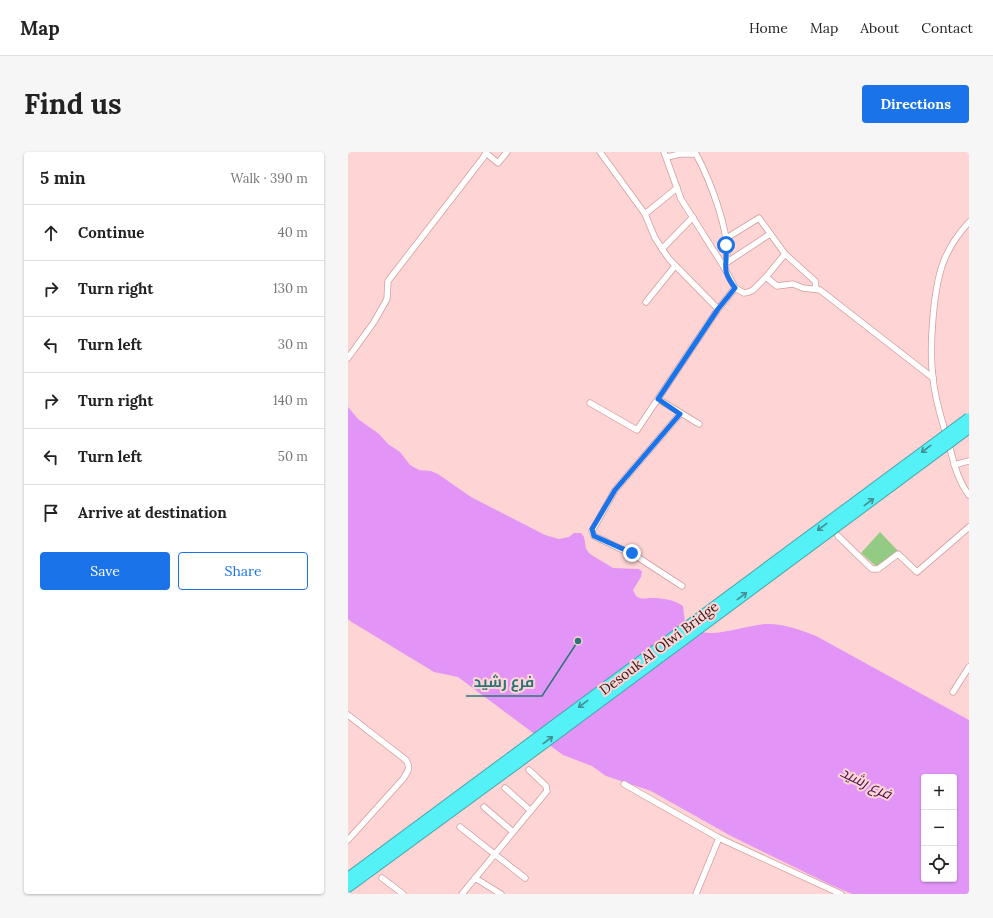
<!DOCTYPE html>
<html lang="en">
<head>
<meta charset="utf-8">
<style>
  :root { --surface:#fff; --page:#f6f6f6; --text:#222; --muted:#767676; --line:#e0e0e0; --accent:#1a73e8 }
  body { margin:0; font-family:Lora,Cairo,serif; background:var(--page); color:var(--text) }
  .controls { position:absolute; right:12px; bottom:12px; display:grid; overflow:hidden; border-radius:4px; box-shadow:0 1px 3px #0004 }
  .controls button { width:36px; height:36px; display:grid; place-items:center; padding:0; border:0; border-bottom:1px solid var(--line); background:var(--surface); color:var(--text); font:20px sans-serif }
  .stop { position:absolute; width:12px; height:12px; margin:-9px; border:3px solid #1a73e8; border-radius:50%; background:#fff }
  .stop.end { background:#1a73e8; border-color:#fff; box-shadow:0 1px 4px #0008 }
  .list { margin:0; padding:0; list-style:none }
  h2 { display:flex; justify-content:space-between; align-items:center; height:52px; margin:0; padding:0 16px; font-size:17px }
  h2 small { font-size:13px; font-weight:400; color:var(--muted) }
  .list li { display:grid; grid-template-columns:26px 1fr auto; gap:12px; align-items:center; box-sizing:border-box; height:56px; padding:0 16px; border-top:1px solid var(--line) }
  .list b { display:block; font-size:15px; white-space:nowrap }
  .list em { font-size:13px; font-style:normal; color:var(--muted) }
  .actions { display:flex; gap:8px; padding:12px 16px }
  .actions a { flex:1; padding:9px 0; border:1px solid var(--accent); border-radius:4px; text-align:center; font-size:14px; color:var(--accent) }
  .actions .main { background:var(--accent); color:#fff }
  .icon { flex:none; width:22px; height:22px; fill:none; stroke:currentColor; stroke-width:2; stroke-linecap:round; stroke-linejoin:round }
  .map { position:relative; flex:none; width:621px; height:742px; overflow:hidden; border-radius:4px }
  header { display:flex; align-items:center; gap:24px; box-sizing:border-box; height:56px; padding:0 20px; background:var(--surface); border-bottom:1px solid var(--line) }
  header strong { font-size:19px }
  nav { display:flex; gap:22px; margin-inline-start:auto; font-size:14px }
  .intro { display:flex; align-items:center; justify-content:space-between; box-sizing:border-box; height:96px; padding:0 24px }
  h1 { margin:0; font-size:28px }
  .button { padding:10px 18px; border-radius:4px; background:var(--accent); color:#fff; font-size:14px; font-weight:700 }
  main { display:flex; gap:24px; padding:0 24px }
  aside { flex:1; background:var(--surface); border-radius:4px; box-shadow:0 1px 3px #0004 }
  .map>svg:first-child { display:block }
  .green { fill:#94cb84 }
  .water { fill:#e295f7; fill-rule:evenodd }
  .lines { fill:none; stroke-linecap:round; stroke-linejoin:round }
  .street-casing { stroke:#d09e9d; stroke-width:7 }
  .highway-casing { stroke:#46a6aa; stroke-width:12 }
  .street { stroke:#fff; stroke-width:5.5 }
  .highway { stroke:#54f1f7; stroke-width:10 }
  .highway-bridge-casing { stroke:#46a6aa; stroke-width:12; stroke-linecap:butt }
  .highway-bridge { stroke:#54f1f7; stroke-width:10 }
  .oneway { stroke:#429094 }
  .route { stroke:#1a73e8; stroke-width:5 }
  .labels { text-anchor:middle; stroke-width:4; stroke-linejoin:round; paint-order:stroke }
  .street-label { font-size:14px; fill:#2d1a1a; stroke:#ffd4d4 }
  .water-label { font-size:15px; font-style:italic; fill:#41104d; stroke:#ffd4d4 }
  .leader { fill:none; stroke:#2b7578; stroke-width:1.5 }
  .callout-dot { fill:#2b7578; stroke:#ffd4d4; stroke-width:1.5 }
  .callout-label { font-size:15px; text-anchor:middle; font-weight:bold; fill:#2b7578; stroke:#ffd4d4; stroke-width:4; stroke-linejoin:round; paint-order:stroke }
</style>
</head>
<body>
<header>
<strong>Map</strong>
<nav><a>Home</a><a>Map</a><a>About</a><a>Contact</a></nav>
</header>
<div class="intro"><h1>Find us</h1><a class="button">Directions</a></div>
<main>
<aside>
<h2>5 min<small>Walk · 390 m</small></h2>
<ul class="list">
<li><svg class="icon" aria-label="ahead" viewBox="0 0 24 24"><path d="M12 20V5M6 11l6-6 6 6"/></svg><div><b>Continue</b></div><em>40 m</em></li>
<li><svg class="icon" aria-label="right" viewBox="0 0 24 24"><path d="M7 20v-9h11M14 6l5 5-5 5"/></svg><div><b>Turn right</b></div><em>130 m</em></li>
<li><svg class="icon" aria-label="left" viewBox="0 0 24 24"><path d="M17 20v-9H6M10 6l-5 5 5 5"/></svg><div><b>Turn left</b></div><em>30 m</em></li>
<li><svg class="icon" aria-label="right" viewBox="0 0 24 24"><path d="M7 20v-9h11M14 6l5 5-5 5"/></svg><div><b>Turn right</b></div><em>140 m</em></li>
<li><svg class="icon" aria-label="left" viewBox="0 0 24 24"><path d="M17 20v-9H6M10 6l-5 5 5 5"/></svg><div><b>Turn left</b></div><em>50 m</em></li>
<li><svg class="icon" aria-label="arrive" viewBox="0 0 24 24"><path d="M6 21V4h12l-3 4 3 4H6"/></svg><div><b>Arrive at destination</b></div></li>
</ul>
<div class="actions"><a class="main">Save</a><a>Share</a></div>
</aside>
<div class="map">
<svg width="621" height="742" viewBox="0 0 621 742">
  <rect width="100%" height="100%" fill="#ffd4d4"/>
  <path class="green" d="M532,380l18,19 -20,17 -17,-15z"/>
  <path class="water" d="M0,255l10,12 21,15 9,10 12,8 10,13 9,5 12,1 7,3 33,23 74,38 14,4 10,-2 5,-4h7l3,4 2,12 4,5 23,14 25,1 4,2 -1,6 -8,13 3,6c6,4 9,2 16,2 10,0 23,2 31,8l2,16c4,3 9,7 13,9 19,7 50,-7 70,-7 17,0 32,6 48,12l153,84v174h-117l-23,-10 -98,-48 -80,-45 -45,-15 -14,-10 -29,-11 -105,-78 -24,-5 -84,-51 -2,-2zM576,625h30v102h-30z"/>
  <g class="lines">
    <defs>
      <g id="street">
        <path d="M316,0l17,47 43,68 11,21 9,5 5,-1 4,-2 13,-13 11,9 16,-2 10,4 17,2 113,88"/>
        <path d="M319,5l13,-3h16c12,22 40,89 28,113"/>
        <path d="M297,62l32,-26"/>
        <path d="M621,70c-11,12 -20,25 -26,41 -10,28 -14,86 -10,115 2,22 9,43 15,63 5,18 9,39 21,54"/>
        <path d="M377,87l34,-21 26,36 30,27 1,7"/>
        <path d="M314,97l31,-32"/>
        <path d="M378,111l44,-29"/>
        <path d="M418,125l19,-23"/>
        <path d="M298,150l29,-36"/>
        <path d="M370,157l17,-21"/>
        <path d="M0,206l26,-36 13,-23 1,-18 95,-123 3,-5 12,10 9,-11"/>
        <path d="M310,247l41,25"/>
        <path d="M242,251l47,27 81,-121 -49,-50 -14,-21 -10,-24 -45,-62"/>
        <path d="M332,262l-65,76 -23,41 2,5 42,20 46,30"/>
        <path d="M606,313l15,-4"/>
        <path d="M490,384l34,33h6l20,-15 19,18 52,-45"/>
        <path d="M605,540l16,-25"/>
        <path d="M0,563l58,45c5,8 2,11 -3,19l-55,61"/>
        <path d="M276,632l95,54 122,56"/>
        <path d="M157,636l26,23"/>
        <path d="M136,655l29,25"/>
        <path d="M112,675l65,51"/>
        <path d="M34,726l21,16"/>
        <path d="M127,726l26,16"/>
        <path d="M114,742l85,-103 -1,-5 -17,-16"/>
        <path d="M348,742l23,-56"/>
      </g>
      <g id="highway">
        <path d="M0,726l162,-120"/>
        <path d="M0,735l168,-123"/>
      </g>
    </defs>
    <use href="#street" class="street-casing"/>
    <use href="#highway" class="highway-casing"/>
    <use href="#street" class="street"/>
    <use href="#highway" class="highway"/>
    <defs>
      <g id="highway-bridge">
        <path d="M162,606l459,-340"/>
        <path d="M168,612l453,-336"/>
      </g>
    </defs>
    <use href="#highway-bridge" class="highway-bridge-casing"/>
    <use href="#highway-bridge" class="highway-bridge"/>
  </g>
  <defs><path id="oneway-shaft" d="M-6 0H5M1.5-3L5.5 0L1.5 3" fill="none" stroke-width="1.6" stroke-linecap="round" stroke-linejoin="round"/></defs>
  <g class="oneway">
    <use href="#oneway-shaft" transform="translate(578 297) rotate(143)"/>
    <use href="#oneway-shaft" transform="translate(521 350) rotate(-37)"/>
    <use href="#oneway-shaft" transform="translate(474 375) rotate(143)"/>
    <use href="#oneway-shaft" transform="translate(394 444) rotate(-37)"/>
    <use href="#oneway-shaft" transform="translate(235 552) rotate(143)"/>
    <use href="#oneway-shaft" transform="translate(200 588) rotate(-37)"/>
  </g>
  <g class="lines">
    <path class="route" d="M284,401l-38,-17 -2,-7 23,-39 65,-76 -22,-15 60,-90 17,-21c-15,-20 -7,-21 -9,-43"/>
  </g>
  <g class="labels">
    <g class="street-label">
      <text transform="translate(311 496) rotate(-37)" y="5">Desouk Al Olwi Bridge</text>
    </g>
    <g class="water-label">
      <text transform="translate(518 631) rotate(26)" y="5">فرع رشيد</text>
    </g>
  </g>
  <path class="leader" d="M230 489L194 544H118"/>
  <circle class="callout-dot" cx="230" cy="489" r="4"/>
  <g class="callout-label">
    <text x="156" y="535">فرع رشيد</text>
  </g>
</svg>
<div class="controls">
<button>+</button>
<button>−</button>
<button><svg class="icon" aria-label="locate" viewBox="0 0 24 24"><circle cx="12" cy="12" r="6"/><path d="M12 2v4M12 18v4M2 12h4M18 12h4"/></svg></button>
</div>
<div class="stop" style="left:378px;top:93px"></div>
<div class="stop end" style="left:284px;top:401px"></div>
</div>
</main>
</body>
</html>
